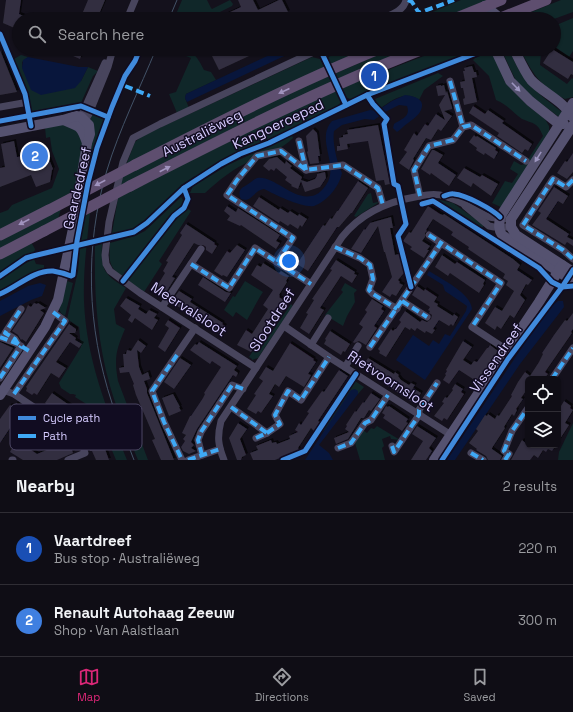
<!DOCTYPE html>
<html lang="en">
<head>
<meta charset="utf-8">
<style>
  :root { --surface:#0f0d15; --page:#1d1b22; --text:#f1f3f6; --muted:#9b9ca0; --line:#2f2d34; --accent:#db2777 }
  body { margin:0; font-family:"Space Grotesk",sans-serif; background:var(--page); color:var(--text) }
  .controls { position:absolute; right:12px; bottom:12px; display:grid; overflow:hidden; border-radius:6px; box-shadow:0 1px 3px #0004 }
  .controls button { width:36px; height:36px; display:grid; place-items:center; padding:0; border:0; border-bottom:1px solid var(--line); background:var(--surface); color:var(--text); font:20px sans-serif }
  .you { position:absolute; left:289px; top:261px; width:14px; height:14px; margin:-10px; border:3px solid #fff; border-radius:50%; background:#1a73e8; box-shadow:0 0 0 6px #1a73e833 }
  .badge { display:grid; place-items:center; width:26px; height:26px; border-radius:50%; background:var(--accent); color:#fff; font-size:13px; font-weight:700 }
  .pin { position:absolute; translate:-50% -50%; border:2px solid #fff; box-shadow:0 1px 4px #0006 }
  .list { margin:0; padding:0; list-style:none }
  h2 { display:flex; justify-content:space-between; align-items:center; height:52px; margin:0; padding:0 16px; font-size:17px }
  h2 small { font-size:13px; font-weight:400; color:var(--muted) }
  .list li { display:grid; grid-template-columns:26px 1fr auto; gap:12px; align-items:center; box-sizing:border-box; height:72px; padding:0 16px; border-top:1px solid var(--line) }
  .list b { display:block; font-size:15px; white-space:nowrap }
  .list p { margin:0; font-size:13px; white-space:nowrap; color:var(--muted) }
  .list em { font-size:13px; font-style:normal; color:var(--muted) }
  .icon { flex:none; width:22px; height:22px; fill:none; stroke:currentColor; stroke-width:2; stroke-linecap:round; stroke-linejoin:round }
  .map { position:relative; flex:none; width:573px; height:460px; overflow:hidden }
  .search { position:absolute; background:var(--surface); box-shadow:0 1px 3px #0004; left:12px; right:12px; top:12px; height:44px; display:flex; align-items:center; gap:10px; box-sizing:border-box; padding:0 14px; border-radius:22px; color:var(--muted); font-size:15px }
  .sheet { height:196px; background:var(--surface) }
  nav { display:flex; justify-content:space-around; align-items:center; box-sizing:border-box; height:56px; border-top:1px solid var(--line); background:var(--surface); font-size:11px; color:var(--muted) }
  nav a { display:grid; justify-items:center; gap:2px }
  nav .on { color:var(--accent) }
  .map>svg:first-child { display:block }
  .green { fill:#102729 }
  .water { fill:#08163c }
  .building { fill:#322e3f; filter:url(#shadow) }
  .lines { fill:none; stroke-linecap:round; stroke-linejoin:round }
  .street { stroke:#48455d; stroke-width:7 }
  .secondary { stroke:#555270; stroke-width:10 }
  .primary { stroke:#5e4e6f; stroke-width:11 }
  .tram { stroke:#425267; stroke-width:1 }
  .primary-bridge { stroke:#5e4e6f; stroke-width:11 }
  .quiet { stroke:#3fa9f5; stroke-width:4; stroke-dasharray:8 4; stroke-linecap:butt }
  .cycleway-casing { stroke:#110c21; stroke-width:8 }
  .cycleway { stroke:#408adc; stroke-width:5 }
  .oneway { fill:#9c95bf }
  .oneway2 { fill:#a093be }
  .labels { text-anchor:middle; stroke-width:3; stroke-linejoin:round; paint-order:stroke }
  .street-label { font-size:14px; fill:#d6ccff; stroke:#110c21 }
  .key { fill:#110c21; stroke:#4c4664; stroke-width:1 }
  .key-label { font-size:11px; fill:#d6ccff }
</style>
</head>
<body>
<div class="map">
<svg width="573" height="460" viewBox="0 0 573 460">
  <defs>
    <filter id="shadow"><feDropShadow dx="2" dy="-2" stdDeviation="0" flood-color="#0009"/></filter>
  </defs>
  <rect width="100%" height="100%" fill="#14111c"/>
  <g class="green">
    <path d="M182,0h25l4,8 1,1 18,-9 3,4 -1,2 -18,9 1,4h-41z"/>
    <path d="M461,0h31l-48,19h-28z"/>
    <path d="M561,0h12v12l-19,7h-40z"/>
    <path d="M573,18v33l-4,6 -15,-11v-20z"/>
    <path d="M168,49c22,0 26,1 36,21l7,2 5,8 -30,14 -1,4 4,10 -12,5 -8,-19 7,-2 15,-34z"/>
    <path d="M346,49h26l-42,17 -4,-8z"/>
    <path d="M392,49h23l-78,32 -3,-7z"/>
    <path d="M442,49h40l-129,51 -8,-3 -4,-9z"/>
    <path d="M501,49h8c13,33 26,42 53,63l-3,5 -28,-21 -14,-13z"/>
    <path d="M520,49h25l-4,4 -1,12 27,19 5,-6 1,1v18l-8,2c-24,-11 -34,-28 -45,-50z"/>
    <path d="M492,51l13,31 22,23 18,14 4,7v9l-46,73 -11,-5 13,-22 7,2 6,-9 -8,-5 4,-8 7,4 4,-1 18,-28c-2,-4 -3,-8 -7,-11 -4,-3 -10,-4 -14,-6 -10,-7 -14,-14 -26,-19l-7,-24 -16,-16 2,-2z"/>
    <path d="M21,55l7,2 -6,5v6l59,13 7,-14 10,4 -5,5 -13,29 -47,8 -3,-2 -3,-15 -13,-37z"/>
    <path d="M312,57l8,2 5,10 -199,96 9,-23 7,-6z"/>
    <path d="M438,73l5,3 -19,14 -5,10c-13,-10 -28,0 -39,9l-5,-10z"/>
    <path d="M328,76l4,7 -213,104 3,-10 110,-57z"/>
    <path d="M335,90l6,12 -3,4 -113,54 -29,17 -1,-1 -14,9 1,2 13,-9 -20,16 -38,34 -8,4 -17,1 6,-35 99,-52z"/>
    <path d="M92,112l11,5 2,3 -12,35 -19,87 17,-126z"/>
    <path d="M64,124h6l13,14 -7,52 -76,40v-17l8,-3 4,-5 40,-17 7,-19 -7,-18 -2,-14 -4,1 -1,-11z"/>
    <path d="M292,135l1,3c-11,12 -28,16 -43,23 -17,8 -31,19 -45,32h-15l3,-7 4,-2 31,-19z"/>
    <path d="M371,193l2,10 5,-1v1l-22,14 -2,-1 14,-22z"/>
    <path d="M181,197l2,3 -1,5 -17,18 -43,54c-14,-11 -13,-17 -12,-34l25,-7 10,-5z"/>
    <path d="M436,199l17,4 31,22 -2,3z"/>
    <path d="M187,208l4,3 -32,50 3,3 -18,28 -17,-11 43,-55z"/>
    <path d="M61,209l-3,10 -58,30v-9z"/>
    <path d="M90,213c-3,29 -7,58 -6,88 2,56 22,107 43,159h-11l-16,-38v-10l-2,-4 -10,-3 -13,-8 1,-2 -3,-1h-3l-9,-6 -2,-5 22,-36 -2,-20 -12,-8 11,-48 2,-29 5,-27z"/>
    <path d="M31,242l4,7 -1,4 -5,2 -29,19v-15z"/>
    <path d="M102,244c-1,27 2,30 24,44l-12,21 2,15 9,5c-9,21 -11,29 -7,52l30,79h-10c-10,-25 -21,-49 -28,-74 -13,-46 -16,-93 -15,-140z"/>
    <path d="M34,259l2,5 8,1v4l-13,5 -31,16v-10l24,-16z"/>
    <path d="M67,281l6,2 -8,33 -4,-3 -2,-4z"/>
    <path d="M245,281l18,11c-6,9 -10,18 -16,28l-11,-8 -3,5 -9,-7 9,-14 2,1z"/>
    <path d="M345,283l12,7 -3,3 1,9 -8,14 -4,10 -18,-11 18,-23 -2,-2z"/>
    <path d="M291,304l2,2 -35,52 -6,2v-1l-3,-2 6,-9 4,3z"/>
    <path d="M355,381l9,6 -6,7v-3l-37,43 -2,-1 32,-49z"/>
    <path d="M573,423v37h-15l1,-8z"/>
    <path d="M377,426l23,14 -9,-1 -1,-3 -8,3 2,7 -2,2 3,12h-25l-5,-17 8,-13 4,3 4,-5 3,1z"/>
  </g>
  <g class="water">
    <path d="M282,49h17l-112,53 -2,-4 1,-4z"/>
    <path d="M28,57l51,10h9l-7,14 -6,7 -34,7 -10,-5 -9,-22 1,-8z"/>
    <path d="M405,95c9,1 21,4 16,15 -3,7 -11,11 -17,16 -2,2 -4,4 -7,6l-4,-4 1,-4c7,-5 17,-7 13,-18l-8,-1 -16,8 -3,-4 12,-8z"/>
    <path d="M370,110l7,1 4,4 -7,5 -9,-1 -23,6 -8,6c-2,11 3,32 8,42 -2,9 -6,15 -12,22 -4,4 -10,9 -16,11 -12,2 -38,-11 -50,-17 -10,1 -12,14 -23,10 -3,-6 -2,-10 4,-13 4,-2 9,-7 12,-8 18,-3 37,25 58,17 5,-2 8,-6 11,-10 14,-20 -11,-45 6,-64z"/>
    <path d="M429,271c12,8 42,22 43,38l-47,71 -29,-20 17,-25 16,11 4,-6 6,4 6,-10 5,2 16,-25 1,-5 -22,-15 -2,-6 -16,-10z"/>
    <path d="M40,283l6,2 -4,11 -11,4 -31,16v-15l28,-15z"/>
    <path d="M558,301h5l1,6 -3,4 -41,53 -65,96h-8l82,-123 23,-31z"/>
    <path d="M355,389l3,2v3l-39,51 10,8 4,7h-28l46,-70z"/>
  </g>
  <g class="building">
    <path d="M6,0h15l-2,14 12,5h-12v11l-16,-7z"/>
    <path d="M88,0h17l-8,19h-17z"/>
    <path d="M238,0h15l5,10 21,-10h3l6,12 -15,7h-4l-2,-4 -2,1 -2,-2 -11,5h-37l26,-12z"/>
    <path d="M57,49h27l-4,10z"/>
    <path d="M222,49h42l-45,21 -8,-16z"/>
    <path d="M552,49l21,13v13l-2,-1 -3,5 -25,-16z"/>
    <path d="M0,50l17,42 -17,3z"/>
    <path d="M472,66l2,6h2l1,5 -5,1 5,24 -13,3 -1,-6 2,-1 -2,-10h-2l-1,-6 5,-1 -2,-10h2l-1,-3z"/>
    <path d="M441,85v1l3,-1 2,8 1,-2 5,16v2l-8,2 8,5 -11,15 -3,-2 -7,11 -5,-2 -13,21 1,1 -5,10 -10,-7 8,-11 -3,-2 10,-17 3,3 8,-12 3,2 8,-12 9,6 -6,-15 6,-10 -7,1 -2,-10z"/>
    <path d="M473,106l12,8 3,-4 16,11 -2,2 30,21 -4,7 -3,-2 -3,4 -25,-17 2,-3 -30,-20z"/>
    <path d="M378,125l12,59 -5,1 -1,-5 -8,1 -8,-40 -21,3 1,5 -11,2v-5h3l-1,-8 4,-1v-2l5,-1 -1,-4z"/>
    <path d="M313,129l4,4 3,23h-2l1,7 -9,1 -3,-12 1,-1 -2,-15z"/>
    <path d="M474,135l2,2 1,-1 19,12 -1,2 3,2 -4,7 -9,-6 -1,2 -5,-3 -3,-2 1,-2 -8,-6z"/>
    <path d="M14,141l3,16 7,-1v1l13,-5 11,7h1l4,10 -1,1 -2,12 -14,5 -5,-12 -31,12v-19l5,-1 -4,-23z"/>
    <path d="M432,150h2l9,5 -5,8 18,12 -7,11 -18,-13 -1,2 -9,-6z"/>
    <path d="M573,153v19l-6,7 -10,-6 8,-12 2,1z"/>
    <path d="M277,157l8,7 1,-3 6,5 -2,2 12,9 -1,3 6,2 8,-3 2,-3v-2l8,-2 1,6 -6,9 -15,5 -4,-11 -3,8 -7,-3 1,-1 -7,-5 2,-3 -11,-9 -2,3 -3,-2 -2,2 -6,-5 6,-7z"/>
    <path d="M464,168l16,9 2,-2 16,9 -7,12 -18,-13 -2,4 -14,-9z"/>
    <path d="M358,181l10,7 -16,25h-1l-12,14h-2l-29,44 -11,-7 26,-39 2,1 5,-8 2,1 5,-8h1z"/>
    <path d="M554,187l14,9 -5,8 -5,-3 -12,18 23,15 -2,3 6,3v6l-6,-4 -2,3 -33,-20 9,-12 -3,-2z"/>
    <path d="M259,197l20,13 1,-2 8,5 2,-2 8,5 1,-2 8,5 -5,8 -2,-2 -2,4 -8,-5 -2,2 -8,-5 -1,2 -26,-17z"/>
    <path d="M227,206l9,6 2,-4 42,27 -4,6 4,2 -4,6 -35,-24 -1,1 -13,-6 3,-4 -6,-5z"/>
    <path d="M428,206l12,8 3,1 1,-1 69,45 7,6 -3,5 15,10 -4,5 -2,-1 -6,11 5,5 -11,18 -4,-3 -9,14 -4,-3 -2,4 -10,-7 10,-16 7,4 12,-20 -8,-6 2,-4 -5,-3 2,-4 -37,-25 1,-2 -18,-12 2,-3 -20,-13 -7,11 1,1 -2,2v4l-3,4 8,5 -3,4h2l-5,8 -14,-9 2,-2 -9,-6 6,-9 2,1z"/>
    <path d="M391,217l2,11h-3l5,27 4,-1 6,19 -2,1 -5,6 2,2 -1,1 4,2 -7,11 -4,-2 -2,3 -8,-5 10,-15 -7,-25h-1l-6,-26 -17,27 -10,-4 13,-20 1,1 5,-7z"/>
    <path d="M186,224l29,19 -1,1 3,2 -5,8 -6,-4v-3l-3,-2h-5l-4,-2 -22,34 3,1 -12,19 -9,-6 11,-18 -2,-2 5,-9 -2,-1 16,-26 -2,-2z"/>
    <path d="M237,245l8,5 -18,27 -4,-2 -1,1 -8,-5 13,-20 3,2z"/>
    <path d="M442,255l13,9 2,-2 28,18 -2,4 1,1 -5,8 -29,-20 -2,3 -13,-9z"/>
    <path d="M336,260l19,12 -1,2 3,1 -5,8 -11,-7 -21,32 4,2 -15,24 -9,-6 8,-14 -2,-1 8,-13 -2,-1 20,-29 -2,-1z"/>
    <path d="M263,263l16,10 2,-2 8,5 -3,5 1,1 -8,13 1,1 -1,1 6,4 -4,6 3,2 -25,39 -4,-2 -4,6 -14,-7 9,-15 6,4 16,-25 -5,-4 10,-15 -22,-15 6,-10 4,2z"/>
    <path d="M203,277l23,15 5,1 -6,9 -27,-17z"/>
    <path d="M417,286l7,5 1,-2 12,8 -3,5 4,2 -1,2 16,10 1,-2 4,3 -5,9 -2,-2 -2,2 -10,-6 -6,9 2,1 -3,4 -6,-3 -1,2 -8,-5 -2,3 -4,-3 -1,2 -5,-3 -19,30 -7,-4 1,-2 -2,-2 13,-20 2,2 2,-2h1l5,-7 -2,-2 6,-9 15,11 2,-2 5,2 4,-3 1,-4 -3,-2 1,-2 -2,-1 2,-3 -18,-12z"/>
    <path d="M179,291l13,8 -2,3 33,21 -1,1 3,2 -5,8 -49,-32z"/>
    <path d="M126,298l14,8 -2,3 8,5 3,-4 8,4 -3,4 4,2 -6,10 -17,-12 -3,5 -4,-3 3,-5 -11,-9z"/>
    <path d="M372,299l11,7 -2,3 3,2 -10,15 3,2 -11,17 -7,-4 -5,2 -1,-1 10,-15 -4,-3 8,-12 -2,-2z"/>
    <path d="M34,303l3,1 1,-1 8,5 -6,2 4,3 -18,29 -4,-3 -1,1 -3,-5 -6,-4 13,-19 3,-7 3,2z"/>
    <path d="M573,313v16l-2,3 1,1 -27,39 3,2 -4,5h-16v9l-7,10 2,1 -7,10 1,1 -3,6 -2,-2 -8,13 1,1 -13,20v1l10,7 -2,4h-12l-2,-4 -10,-6 1,-1 -8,-6 9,-12 -2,-2 9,-14 2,1 1,-2 7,5 2,-4 2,1 13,-20 -1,-1 7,-13 7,-10 5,4 9,-14 4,-8 -1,-1 12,-18 11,-15 2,1z"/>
    <path d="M168,320l12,8 -15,24 -7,-5 11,-19 -4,-3z"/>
    <path d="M69,324l7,5v2l-1,2h-6l7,5 -1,2 7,4 -3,4 -9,-6 -14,20 10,6 -7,10 -8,-5 -14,22 -3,-2 -2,2 -6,-4 1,-3 -1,-1z"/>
    <path d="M330,331l20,13 -5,8 -2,-1 -2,4 -17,-11 2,-4 -1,-1z"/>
    <path d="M138,340l8,6 -5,7 -4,-3 2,17 3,8 6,-3 2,7 -6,2 3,8v4l27,67h-13l-9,-20 3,-1 -19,-44 -3,-10 1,-1 -5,-12 -9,1 -1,-5 5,-1 -1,-13h3l1,-4 4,1z"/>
    <path d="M463,341l9,6 -9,13 8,5 3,-4 3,1 10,-14h1l2,-3 8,6 -20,29 -4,-2 -1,1 -14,-9 -10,14 -6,-4 3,-5 -1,-1 2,-3 -1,-1z"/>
    <path d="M0,342l13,6 -13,20z"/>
    <path d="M199,342l38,24 -3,4 4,3 -2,4 -3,-2 -36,54 -6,13 3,3 -3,3 5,3 -7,3 -6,-3 -2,-4 4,-6 -2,-2 3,-4 -4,-2 8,-17h1l12,-18 2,-4 -1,-1 17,-26 -9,-6 -2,3 -20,-14 5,-6 2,1z"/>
    <path d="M290,343l24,16 -1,1 3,2 -8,12 3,1 -2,4 -5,8 -18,-11 -7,11 -4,-3 -6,10 4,2 -12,17 -3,-2 -2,3 -9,-5 9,-14 -2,-1 9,-13 -4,-3 7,-11 7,4z"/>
    <path d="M180,358l11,7 -17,24 -10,-7z"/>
    <path d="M368,358l26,16 1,-2 4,3 -1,1 3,4 8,5 2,-2 4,2 -2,3 8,5 -4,7 -3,-2 -2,4 -27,-18 2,-3 -2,-2 1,-2 -9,-5 -2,2h-3v-2l-4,-2h-2v-4l-2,-2z"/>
    <path d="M339,370l9,6 -30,45 2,1 -6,9 -3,-3 -13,20 1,2 -24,10h-22l-3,-7 8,-3 -2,-4 15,-6 1,3 4,-1 1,2 13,-5 -1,-3 9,-4 -3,-2 4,-7 2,2 8,-12 -2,-1 15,-21 2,1z"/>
    <path d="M455,384l8,5 -2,3 3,2 -17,26 -3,-2 -2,3 -8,-5 10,-13 -2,-1 3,-5 2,1 6,-8 -1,-1z"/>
    <path d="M52,393l30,21 1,-2 5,3 -1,2 6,4 8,18 -2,1 4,10 2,-1 4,11h-13l-4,-9h-2l-5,-13 4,-1 -2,-3 3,-1 -3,-7 -10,-6 -4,7 -8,-5 3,-4 -9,-6 -2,3 -12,-7 2,-3 -2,-2z"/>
    <path d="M371,393l9,6 -9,12 -2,-1 -5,8h-3l-13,21 -12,5 -2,-6 15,-6 -4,-3 2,-3 -1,-1 9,-14 1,1 7,-10 1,1z"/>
    <path d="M173,394l7,13h-1l2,4 -12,5 -7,-18z"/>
    <path d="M564,401l7,5 -1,2 3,2 -8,13 4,2 -11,17v-31z"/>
    <path d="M16,403l30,20 -1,1 2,2 -5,7 -8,-5 -1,2 -8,-5 2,-3 -9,-6 -18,27v-24l10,-14 4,2z"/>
    <path d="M386,406l2,1 1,-1 19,13 -2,3 2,1 -6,8 -19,-13 2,-3 -3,-2z"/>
    <path d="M238,423l9,6 -7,10 6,16 -4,2 -1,3h-4l-8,-22z"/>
    <path d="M417,426l19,12 -7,10 3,3 -6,9h-15l12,-19 -11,-7z"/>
    <path d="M15,439l22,15 34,-14 3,9 -2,1 1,3 -16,7h-34l-13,-8 2,-4 -2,-1z"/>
    <path d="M522,440l6,5h28l-4,6 -4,-2 -2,3 -3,-2 -5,8 -4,-3 -4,5h-19z"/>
  </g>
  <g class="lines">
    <g class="street">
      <path d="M127,19l8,-19"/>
      <path d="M381,19c9,-4 23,-8 25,-19"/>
      <path d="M450,81l13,46"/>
      <path d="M0,107l23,-4"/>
      <path d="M79,121l26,-58"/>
      <path d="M81,123l4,-2 4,-7 19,-47 5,-18"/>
      <path d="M299,141l7,29"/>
      <path d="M573,180l-7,7 -13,-8 -30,46 40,25 10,9"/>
      <path d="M420,196l-6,-26 15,-24 24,-6 10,-13 8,-2 55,36"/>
      <path d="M465,206l24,20 5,1h17"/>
      <path d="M429,235l12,8"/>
      <path d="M335,247l25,11 10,7 3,14 -4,11 4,4 24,15"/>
      <path d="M277,262l16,-24 -66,-43 10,-15 20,-24 24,-5 25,19 37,-5 35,23 5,17"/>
      <path d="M191,264l38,24 26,-40 56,36"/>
      <path d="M402,301l25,16"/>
      <path d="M162,307l39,-58"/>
      <path d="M284,326l45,31 122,78"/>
      <path d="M0,337l18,7"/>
      <path d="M18,344l-3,-5 -10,-6 16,-24"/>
      <path d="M311,345l17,-27"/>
      <path d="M370,347l71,-104 60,40 -29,44 35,23"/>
      <path d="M345,367l13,-21"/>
      <path d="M256,368l-116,-75 -30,-22 -4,-7 -1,-9 4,-33 14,-60 10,-24 27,-14 160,-75"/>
      <path d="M0,378l21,-32"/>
      <path d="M552,379l21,-31"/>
      <path d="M3,390l11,4 66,44 5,15 -17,7"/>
      <path d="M14,394l51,-73 -12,-9"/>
      <path d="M231,407l36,26"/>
      <path d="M256,438l11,-5 13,-9 -5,-9 13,-24 13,9 28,-43"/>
      <path d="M392,446l2,6 25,-37v-5l18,-27"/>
      <path d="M338,448l13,-5 14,-20 6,-3 17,-25"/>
      <path d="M471,453l12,7"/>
      <path d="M202,455l-4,-15 3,-8 31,-47 11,4"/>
      <path d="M12,460h1"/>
      <path d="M182,460l-18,-38 -12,-31 43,-63"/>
      <path d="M188,460l32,-11"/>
      <path d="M224,460c-6,-15 -7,-23 -3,-39l121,-184c19,-24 44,-35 73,-40 10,-2 20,-4 30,-1 15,4 30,15 44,21 5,1 11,1 15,2"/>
      <path d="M505,460l4,-6 -5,-3 8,-20 16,-23"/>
    </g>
    <g class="secondary">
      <path d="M485,6l16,13"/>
      <path d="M485,19v-13"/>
      <path d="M495,49l15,32 20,20 29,23h5"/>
      <path d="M514,49c5,10 10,22 17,31 11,12 34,22 40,36"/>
      <path d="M573,103l-73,114c-1,7 -2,12 2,18l71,46"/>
      <path d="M63,120c17,7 18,5 24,23"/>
      <path d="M573,125l-62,94v8l5,8 57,37"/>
      <path d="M0,132l63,-12 13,-4 5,1 8,8 1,9 -3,9 -13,81 -16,76 -13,27 -45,68"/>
      <path d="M434,460l105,-158 23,-37"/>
    </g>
    <g class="primary">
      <path d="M454,19l47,-19"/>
      <path d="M498,19l48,-19"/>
      <path d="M135,165c80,-41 161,-82 244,-116"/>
      <path d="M130,186c96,-49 192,-98 293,-137"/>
      <path d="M0,235l49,-25"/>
      <path d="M0,254l44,-23"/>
    </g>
    <g class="tram">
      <path d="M169,19l8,-19"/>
      <path d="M134,460c-7,-19 -15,-38 -22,-57 -25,-76 -28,-156 -5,-233 12,-40 33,-82 49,-121"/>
    </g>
    <g class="primary-bridge">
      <path d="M49,210l86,-45"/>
      <path d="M44,231l86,-45"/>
    </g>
    <g class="quiet">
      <path d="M408,0l4,2 7,11 35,-13"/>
      <path d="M405,19l14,-6"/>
      <path d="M324,56l12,-7"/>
      <path d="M450,81l13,46"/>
      <path d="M125,86l25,10"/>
      <path d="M299,141l7,29"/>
      <path d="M573,180l-7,7 -13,-8 -30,46 40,25 10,9"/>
      <path d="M420,196l-6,-26 15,-24 24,-6 10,-13 8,-2 55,36"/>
      <path d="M429,235l12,8"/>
      <path d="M335,247l25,11 10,7 3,14 -4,11 4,4 24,15"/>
      <path d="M277,262l16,-24 -66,-43 10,-15 20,-24 24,-5 25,19 37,-5 35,23 5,17"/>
      <path d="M191,264l38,24 26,-40 56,36"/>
      <path d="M402,301l25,16"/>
      <path d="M0,337l18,7 11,7"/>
      <path d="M18,344l-3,-5 -10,-6 16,-24"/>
      <path d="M370,347l71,-104 60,40 -29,44"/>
      <path d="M177,355l-25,36 12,31 18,38"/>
      <path d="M0,378l21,-32"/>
      <path d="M552,379l21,-31"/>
      <path d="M14,394l51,-73 -12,-9"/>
      <path d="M231,407l36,26"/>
      <path d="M256,438l11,-5 13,-9 -5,-9 13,-24 13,9 28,-43"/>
      <path d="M392,446l2,6 25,-37v-5l18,-27"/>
      <path d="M338,448l13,-5 14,-20 6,-3 17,-25"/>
      <path d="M471,453l12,7"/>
      <path d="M202,455l-4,-15 3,-8 31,-47 11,4"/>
      <path d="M188,460l32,-11"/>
      <path d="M505,460l4,-6 -5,-3 8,-20 16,-23"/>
    </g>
    <defs>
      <g id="cycleway">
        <path d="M0,34l25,60 6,32"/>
        <path d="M320,49l26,56"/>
        <path d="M367,95l6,9 14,15 -3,5 10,60 4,2 8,38 -8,12 13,51"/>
        <path d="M0,121l81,-15 27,11"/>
        <path d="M444,196c3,-1 7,-3 10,-2 12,1 38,15 46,23"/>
        <path d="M422,204l11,-3 106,67 13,14 10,5 11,-1"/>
        <path d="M0,276l26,-18 7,-2 101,-24 13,-9 37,-35 37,-24 19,-10 29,-11 98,-48 120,-46"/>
        <path d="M123,281l51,-65 10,-8 4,-9 -4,-11"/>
        <path d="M0,294c17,-7 34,-24 53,-23 6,1 13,3 18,5l2,-1 4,-34 11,-58 9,-35 15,-41 13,-31 10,-15 5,-12"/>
        <path d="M283,460l22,-9 51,-77"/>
        <path d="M442,460l66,-101 54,-72 11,-17"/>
      </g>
    </defs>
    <use href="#cycleway" class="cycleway-casing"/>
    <use href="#cycleway" class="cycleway"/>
  </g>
  <defs><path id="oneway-solid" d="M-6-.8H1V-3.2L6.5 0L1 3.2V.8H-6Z"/></defs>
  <g class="oneway">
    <use href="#oneway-solid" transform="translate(516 87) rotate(46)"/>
    <use href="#oneway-solid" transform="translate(538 157) rotate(122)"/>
  </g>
  <g class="oneway2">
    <use href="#oneway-solid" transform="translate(284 91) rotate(155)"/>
    <use href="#oneway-solid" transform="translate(165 169) rotate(-27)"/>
    <use href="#oneway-solid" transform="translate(100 183) rotate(153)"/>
    <use href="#oneway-solid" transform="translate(24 222) rotate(153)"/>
  </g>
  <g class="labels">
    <g class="street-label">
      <text transform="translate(278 124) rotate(-25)" y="5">Kangoeroepad</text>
      <text transform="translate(202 133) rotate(-27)" y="5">Australiëweg</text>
      <text transform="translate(77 188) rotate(-77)" y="5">Gaardedreef</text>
      <text transform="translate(189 309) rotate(33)" y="5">Meervalsloot</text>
      <text transform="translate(272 320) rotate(-57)" y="5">Slootdreef</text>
      <text transform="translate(496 358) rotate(-55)" y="5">Vissendreef</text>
      <text transform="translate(391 381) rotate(33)" y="5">Rietvoornsloot</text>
    </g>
  </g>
  <rect x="10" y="404" width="132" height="46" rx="6" class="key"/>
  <rect x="18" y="416" width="18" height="4" fill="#408adc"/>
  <rect x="18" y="434" width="18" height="4" fill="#3fa9f5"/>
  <g class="key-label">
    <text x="43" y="422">Cycle path</text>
    <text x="43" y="440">Path</text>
  </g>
</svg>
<div class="controls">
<button><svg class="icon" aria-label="locate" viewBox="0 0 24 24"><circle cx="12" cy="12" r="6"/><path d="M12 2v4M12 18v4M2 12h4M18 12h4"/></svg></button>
<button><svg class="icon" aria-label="layers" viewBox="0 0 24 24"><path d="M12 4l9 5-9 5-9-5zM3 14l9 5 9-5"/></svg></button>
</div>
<div class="you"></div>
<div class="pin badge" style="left:374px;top:76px;background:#1a4fb4">1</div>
<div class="pin badge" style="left:35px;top:156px;background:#3f7fe0">2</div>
<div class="search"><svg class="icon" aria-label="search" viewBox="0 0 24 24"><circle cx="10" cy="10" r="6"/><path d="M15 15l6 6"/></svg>Search here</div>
</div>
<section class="sheet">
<h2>Nearby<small>2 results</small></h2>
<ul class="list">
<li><span class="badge" style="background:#1a4fb4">1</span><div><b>Vaartdreef</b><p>Bus stop · Australiëweg</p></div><em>220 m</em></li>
<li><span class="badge" style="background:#3f7fe0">2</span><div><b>Renault Autohaag Zeeuw</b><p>Shop · Van Aalstlaan</p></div><em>300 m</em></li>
</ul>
</section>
<nav>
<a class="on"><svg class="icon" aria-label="map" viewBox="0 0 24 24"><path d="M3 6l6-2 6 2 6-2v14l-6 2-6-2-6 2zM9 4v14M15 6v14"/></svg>Map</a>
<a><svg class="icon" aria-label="directions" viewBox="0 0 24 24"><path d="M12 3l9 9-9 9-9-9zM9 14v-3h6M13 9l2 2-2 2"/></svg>Directions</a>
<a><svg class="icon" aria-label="saved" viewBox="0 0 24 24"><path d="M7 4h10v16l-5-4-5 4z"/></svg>Saved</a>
</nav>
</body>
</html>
